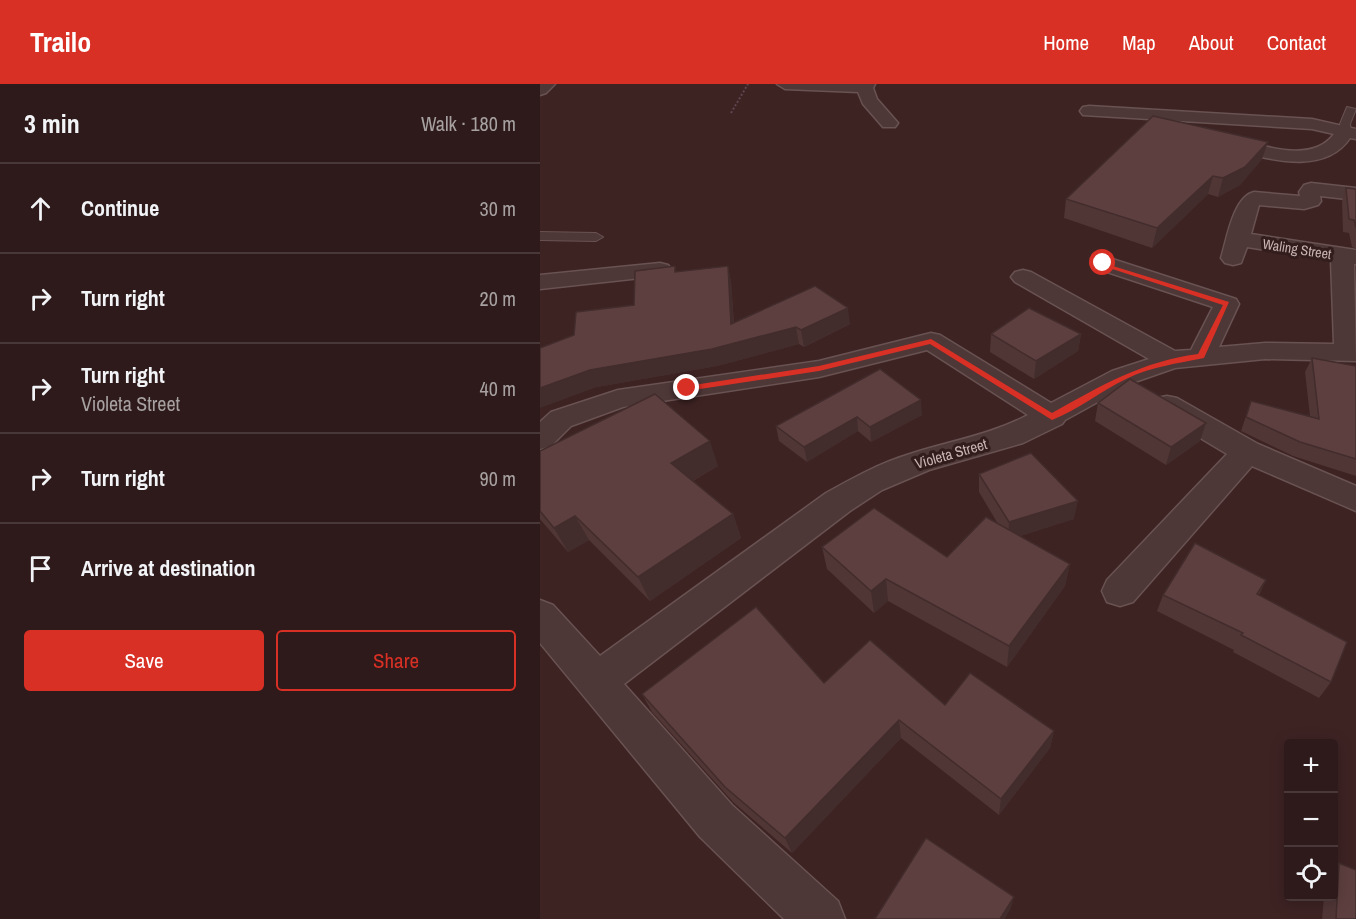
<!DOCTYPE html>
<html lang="en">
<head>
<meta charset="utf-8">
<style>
  :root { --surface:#2e1a1a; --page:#362323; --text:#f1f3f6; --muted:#a7a1a2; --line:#493839; --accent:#d93025 }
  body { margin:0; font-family:"Archivo Narrow",sans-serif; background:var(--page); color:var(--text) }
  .controls { position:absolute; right:18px; bottom:18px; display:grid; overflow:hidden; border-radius:6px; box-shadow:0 3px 15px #0003 }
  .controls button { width:54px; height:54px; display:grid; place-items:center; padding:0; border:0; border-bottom:2px solid var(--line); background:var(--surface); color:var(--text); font:30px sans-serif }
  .stop { position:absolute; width:18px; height:18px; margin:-14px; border:4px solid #d93025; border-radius:50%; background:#fff }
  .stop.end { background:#d93025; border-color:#fff; box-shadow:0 2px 6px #0008 }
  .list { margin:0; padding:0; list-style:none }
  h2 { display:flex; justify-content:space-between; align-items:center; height:78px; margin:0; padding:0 24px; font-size:26px }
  h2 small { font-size:20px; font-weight:400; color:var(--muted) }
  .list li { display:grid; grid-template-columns:39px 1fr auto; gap:18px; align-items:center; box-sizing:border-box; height:90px; padding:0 24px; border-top:2px solid var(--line) }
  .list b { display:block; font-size:22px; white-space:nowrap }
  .list p { margin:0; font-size:20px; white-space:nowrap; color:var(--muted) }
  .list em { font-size:20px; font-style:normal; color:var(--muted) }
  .actions { display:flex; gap:12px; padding:18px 24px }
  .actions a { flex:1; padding:14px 0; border:2px solid var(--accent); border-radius:6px; text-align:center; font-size:21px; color:var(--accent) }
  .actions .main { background:var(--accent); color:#fff }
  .icon { flex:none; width:33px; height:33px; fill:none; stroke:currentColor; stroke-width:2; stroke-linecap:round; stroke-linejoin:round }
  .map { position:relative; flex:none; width:816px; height:835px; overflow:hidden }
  header { display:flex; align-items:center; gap:36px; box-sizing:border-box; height:84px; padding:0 30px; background:var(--accent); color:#fff }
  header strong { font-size:28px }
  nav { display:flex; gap:33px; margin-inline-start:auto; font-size:21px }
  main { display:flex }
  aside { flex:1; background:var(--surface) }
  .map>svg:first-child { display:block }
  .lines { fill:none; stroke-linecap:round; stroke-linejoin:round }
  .service-casing { stroke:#695252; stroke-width:2 }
  .minor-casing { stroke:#695252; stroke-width:3 }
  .path { stroke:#5e4550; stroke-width:2; stroke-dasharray:2 2; stroke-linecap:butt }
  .service { fill:#4e3737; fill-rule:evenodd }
  .minor { fill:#4e3737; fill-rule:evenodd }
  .wall { fill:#513636 }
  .shaded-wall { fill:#422c2c }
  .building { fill:#5e3f3f; stroke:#422c2c; stroke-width:1.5 }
  .route { fill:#d93025 }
  .labels { text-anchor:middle; stroke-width:6; stroke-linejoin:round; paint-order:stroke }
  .far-street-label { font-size:14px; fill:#c9b3b3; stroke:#331c1c }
  .street-label { font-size:15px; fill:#c9b3b3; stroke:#331c1c }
</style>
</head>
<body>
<header>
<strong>Trailo</strong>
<nav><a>Home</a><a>Map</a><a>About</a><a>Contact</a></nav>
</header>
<main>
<aside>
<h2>3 min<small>Walk · 180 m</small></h2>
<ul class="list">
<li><svg class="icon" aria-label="ahead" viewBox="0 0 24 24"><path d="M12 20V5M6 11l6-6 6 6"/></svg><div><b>Continue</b></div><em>30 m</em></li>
<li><svg class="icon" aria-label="right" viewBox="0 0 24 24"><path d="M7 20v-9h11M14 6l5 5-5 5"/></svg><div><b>Turn right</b></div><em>20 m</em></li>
<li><svg class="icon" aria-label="right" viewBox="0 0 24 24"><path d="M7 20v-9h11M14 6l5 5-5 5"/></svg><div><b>Turn right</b><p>Violeta Street</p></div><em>40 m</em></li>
<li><svg class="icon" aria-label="right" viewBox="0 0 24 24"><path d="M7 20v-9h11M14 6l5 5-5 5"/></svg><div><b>Turn right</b></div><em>90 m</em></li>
<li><svg class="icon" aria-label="arrive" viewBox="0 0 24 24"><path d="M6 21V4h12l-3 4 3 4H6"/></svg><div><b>Arrive at destination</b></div></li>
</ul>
<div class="actions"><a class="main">Save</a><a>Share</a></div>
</aside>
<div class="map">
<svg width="816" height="835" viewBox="0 0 816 835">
  <rect width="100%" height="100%" fill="#3e2323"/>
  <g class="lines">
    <defs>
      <g id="service">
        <path d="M807,23l9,2 -6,15 1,7 -5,3 -5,-3 -1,-7z"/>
        <path d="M0,148l56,1 7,4 -7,4 -56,-1z"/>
      </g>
      <g id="minor">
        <path d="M0,0h15l-9,9 -6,2z"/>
        <path d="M237,0h98l-2,4 4,11 21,24 -3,4h-12l-20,-23 -5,-12 -73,-3z"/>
        <path d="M549,22l223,13 44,10v10l-6,-1c-26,38 -80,21 -118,12l-2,-4 2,-4 7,-2c29,7 74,23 95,-6l-22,-5 -229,-14 -3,-4 3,-4z"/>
        <path d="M771,99l45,5v12l-36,-4 1,5 -3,4 -14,4 -45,-4 -8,29 105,16v14h-2l2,97 -91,-2 -90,9 -43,15 -67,37 -3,4 -39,19 -94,27 -47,20 -32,21 -226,173 108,121 106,96 7,18h-61l-84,-82 -160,-194v-43l13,5 47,51 226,-163c27,-15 54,-30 84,-39 40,-13 80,-19 118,-39l-101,-65 -108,27 -196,30 -52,19 -20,20 -11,3v-27l11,-10 67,-22 201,-29 112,-28 9,2 111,68 61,-32 37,-12 -134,-77 -4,-5 4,-5 8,-2 8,2 144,79 16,-1 22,-43 -118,-39 -4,-5 4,-5 8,-2 133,43 3,5 -20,43 46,-4 69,1 -3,-84 -84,-13 -6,16 -8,2 -8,-2 -4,-5c6,-19 12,-61 33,-66l46,4 -1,-4 5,-7z"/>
        <path d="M120,179l8,2 4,5 -4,5 -128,14v-14z"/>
        <path d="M627,312l10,2 81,46 98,42v25l-104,-45 -119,136 -13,4 -13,-4 -5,-11 5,-11 120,-126 -70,-42 -5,-7 5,-7z"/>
      </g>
    </defs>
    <use href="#service" class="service-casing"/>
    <use href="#minor" class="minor-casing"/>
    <path class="path" d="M191,29l17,-29"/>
    <use href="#service" class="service"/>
    <use href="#minor" class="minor"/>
  </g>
  <g class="wall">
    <path d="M722,75l-22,26 -22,12 -10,-3 -56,54 -88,-30 2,-19z"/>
    <path d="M806,104l10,1v60l-4,-2 -3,-14 -6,-1 -1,-31z"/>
    <path d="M188,182l3,16 3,41 116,1 -46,23 -5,-3 -82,22 -120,21 37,-82 43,-33z"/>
    <path d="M451,250h90l-3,17 -44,28 -44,-27z"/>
    <path d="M772,274l44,8v110l-63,-20 -52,-25 10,-30 59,15 -5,-44z"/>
    <path d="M340,285l42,46 -51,27 -13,-11 -51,31 -28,-21 -3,-15z"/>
    <path d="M558,319l102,38 -34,24 -71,-44z"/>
    <path d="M0,367l178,15 -25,15 40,33 8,24 -91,63 -61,-61 -21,12 -28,-33z"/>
    <path d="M439,390l95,45 -54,17 50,28 -5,22 -58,81 -119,-66 -14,12 -47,-44 -5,-22 125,10 51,-33 -19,-32z"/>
    <path d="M726,496l-7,15 72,87 -12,16 -86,-46 1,-2 -77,-39 6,-16z"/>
    <path d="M284,599l121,22 109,26 -4,17 -51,67 -98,-77 -109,115 -58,-50 -82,-91 -10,-18z"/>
    <path d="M799,779l17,56h-34l2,-22h10v-29z"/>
  </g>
  <g class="shaded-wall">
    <path d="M728,58l-6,17 -22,26 -22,12 5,-19z"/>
    <path d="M673,92l-5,18 -56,54 5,-20z"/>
    <path d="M188,182l3,16 4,59 -4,-17z"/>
    <path d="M308,224l2,16 -46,23 -3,-17z"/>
    <path d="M256,243l3,17 -82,22 -120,21 -57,21v-20l50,-18z"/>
    <path d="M541,250l-3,17 -44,28 2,-18z"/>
    <path d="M381,316l1,15 -51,27 -1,-15z"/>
    <path d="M317,333l1,14 -51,31 -3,-15z"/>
    <path d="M666,339l-6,18 -34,24 5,-18z"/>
    <path d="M170,357l8,25 -38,22 -9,-25z"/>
    <path d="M538,417l-4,18 -66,21 1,-18z"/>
    <path d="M193,430l8,24 -91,63 -12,-24z"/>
    <path d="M35,432l14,24 -21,12 -14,-24z"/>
    <path d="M530,480l-5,22 -58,81 2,-21z"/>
    <path d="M346,495l2,22 -14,12 -3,-22z"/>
    <path d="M359,636l2,18 -109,115 -7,-15z"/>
    <path d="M514,647l-4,17 -51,67 2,-16z"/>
    <path d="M474,813l-3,11 -6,11h-5z"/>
  </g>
  <g class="building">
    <path d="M613,32l115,26 -23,25 -22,11 -10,-2 -56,52 -91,-29z"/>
    <path d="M806,104l10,1v39l-2,-8 -5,-1z"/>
    <path d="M135,182v6l53,-6 3,58 84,-38 33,22 -47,22 -5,-3 -84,22 -122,21 -50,18v-40l34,-13 2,-23 58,-7 1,-34z"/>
    <path d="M489,224l52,26 -45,27 -45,-27z"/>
    <path d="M772,274l44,8v93l-56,-17 -54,-25 5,-16 68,18z"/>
    <path d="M340,285l41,31 -51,27 -13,-10 -53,30 -28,-21z"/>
    <path d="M590,295l76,44 -35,24 -73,-44z"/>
    <path d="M115,310l55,47 -39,22 62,51 -95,63 -63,-61 -21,12 -14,-17v-60z"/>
    <path d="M491,369l47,48 -69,21 -30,-48z"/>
    <path d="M334,424l73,49 39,-40 84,47 -61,82 -123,-67 -15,12 -49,-44z"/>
    <path d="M655,459l71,37 -9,14 90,48 -16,40 -90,-47 2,-2 -80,-38z"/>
    <path d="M216,523l68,76 46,-43 75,65 25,-32 84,58 -53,68 -102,-79 -114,118 -60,-51 -83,-93z"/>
    <path d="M386,754l88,59 -14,22h-125z"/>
    <path d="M799,779l17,7v49h-20z"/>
  </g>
  <path class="route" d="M560,178l129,40 -25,56c-28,6 -51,8 -78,21 -25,12 -48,31 -74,41l-122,-76 -111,27 -132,20 -4,-3 4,-2 132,-20 112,-27 121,74c48,-27 91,-52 146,-59l25,-49 -123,-40z"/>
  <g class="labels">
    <g class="far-street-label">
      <text transform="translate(757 165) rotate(9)" y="5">Waling Street</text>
    </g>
    <g class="street-label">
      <text transform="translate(411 370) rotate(-16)" y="5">Violeta Street</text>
    </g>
  </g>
</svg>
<div class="controls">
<button>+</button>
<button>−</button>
<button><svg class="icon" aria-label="locate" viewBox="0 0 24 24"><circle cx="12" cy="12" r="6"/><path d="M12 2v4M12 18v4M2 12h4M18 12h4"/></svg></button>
</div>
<div class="stop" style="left:563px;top:179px"></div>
<div class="stop end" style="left:147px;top:304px"></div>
</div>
</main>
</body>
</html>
